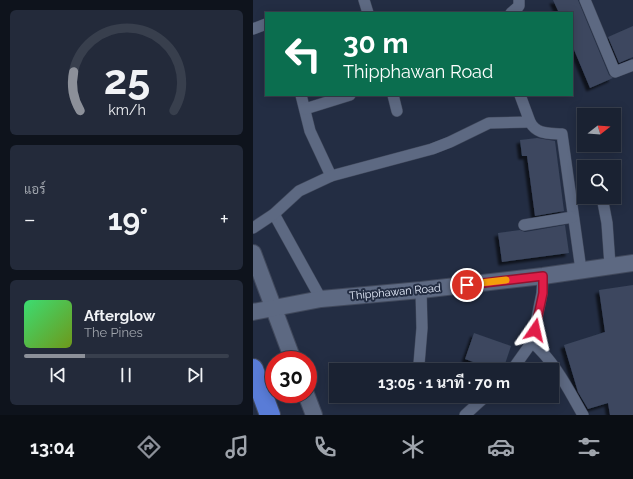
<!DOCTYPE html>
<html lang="th">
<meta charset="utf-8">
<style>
:root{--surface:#1a2232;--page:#232a3a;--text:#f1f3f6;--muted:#9fa4ac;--line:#383f4d;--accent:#8c9099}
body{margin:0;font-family:Raleway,Sarabun,sans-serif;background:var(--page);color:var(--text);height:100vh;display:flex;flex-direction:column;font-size:15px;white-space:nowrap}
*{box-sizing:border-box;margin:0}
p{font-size:13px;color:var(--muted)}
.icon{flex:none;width:22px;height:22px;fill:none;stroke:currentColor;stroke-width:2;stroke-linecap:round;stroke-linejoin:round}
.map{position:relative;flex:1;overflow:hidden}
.details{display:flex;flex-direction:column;gap:10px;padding:10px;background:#0e131c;width:253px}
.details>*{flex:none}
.top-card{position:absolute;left:12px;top:12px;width:308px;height:84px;border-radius:0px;box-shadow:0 2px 10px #0003,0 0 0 1px var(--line);background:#0b6e4f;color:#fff;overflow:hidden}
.needle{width:26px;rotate:73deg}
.fabs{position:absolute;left:324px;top:108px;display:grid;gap:8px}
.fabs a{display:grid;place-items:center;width:44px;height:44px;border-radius:0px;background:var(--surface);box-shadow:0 2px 10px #0003,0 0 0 1px var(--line);font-size:20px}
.speed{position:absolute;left:12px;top:351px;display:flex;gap:8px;font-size:20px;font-weight:700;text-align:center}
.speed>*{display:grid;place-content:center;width:52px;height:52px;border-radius:50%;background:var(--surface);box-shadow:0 2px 10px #0003,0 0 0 1px var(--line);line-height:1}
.speed .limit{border:6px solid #d22;background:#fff;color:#111}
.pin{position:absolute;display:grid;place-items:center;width:34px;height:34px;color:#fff;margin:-17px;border:2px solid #fff;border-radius:50%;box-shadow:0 1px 4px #0007}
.me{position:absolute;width:44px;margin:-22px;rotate:11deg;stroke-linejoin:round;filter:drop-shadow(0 0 3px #0008)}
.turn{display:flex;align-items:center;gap:14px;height:84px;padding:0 12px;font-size:18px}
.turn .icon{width:52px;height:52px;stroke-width:2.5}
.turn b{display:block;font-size:28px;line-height:34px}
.big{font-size:30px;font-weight:700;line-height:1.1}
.details .card{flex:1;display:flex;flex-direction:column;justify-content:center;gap:6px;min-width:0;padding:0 14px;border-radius:6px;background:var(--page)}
.details .dial{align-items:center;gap:0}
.dial svg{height:104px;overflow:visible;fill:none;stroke:var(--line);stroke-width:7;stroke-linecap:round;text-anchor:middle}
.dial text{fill:var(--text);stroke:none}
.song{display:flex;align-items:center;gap:12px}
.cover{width:48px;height:48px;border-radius:6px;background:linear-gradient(135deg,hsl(140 70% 55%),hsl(80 70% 35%))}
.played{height:4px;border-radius:2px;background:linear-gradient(90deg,var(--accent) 30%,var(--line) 30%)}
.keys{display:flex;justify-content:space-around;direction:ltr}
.heat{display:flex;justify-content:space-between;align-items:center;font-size:22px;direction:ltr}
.trip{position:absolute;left:76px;top:363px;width:230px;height:40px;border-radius:0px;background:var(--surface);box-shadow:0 2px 10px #0003,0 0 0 1px var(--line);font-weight:700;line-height:40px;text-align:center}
.tabs{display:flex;height:64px;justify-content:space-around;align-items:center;background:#0a0e14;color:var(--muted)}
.tabs .icon{width:28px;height:28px}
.tabs .on{color:var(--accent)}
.tabs b{font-size:18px;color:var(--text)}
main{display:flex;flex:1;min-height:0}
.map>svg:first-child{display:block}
.building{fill:#3c475e;filter:url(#shadow)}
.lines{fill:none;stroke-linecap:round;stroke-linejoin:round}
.street-casing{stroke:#41495c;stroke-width:12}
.secondary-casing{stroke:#41495c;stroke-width:18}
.highway-casing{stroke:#41495c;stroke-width:22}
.street{stroke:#5d6982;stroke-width:11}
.secondary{stroke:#5d6982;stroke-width:16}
.highway{stroke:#597cd7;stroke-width:20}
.route-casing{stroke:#92132f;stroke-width:10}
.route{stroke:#e11d48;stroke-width:7}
.slow{stroke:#f59e0b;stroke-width:7}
.labels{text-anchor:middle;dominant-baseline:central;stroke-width:4;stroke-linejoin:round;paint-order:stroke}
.street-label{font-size:11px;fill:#e7eefd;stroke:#232d43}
</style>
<main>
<section class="details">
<div class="card dial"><svg viewBox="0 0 100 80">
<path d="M14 69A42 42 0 1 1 86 69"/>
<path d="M14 69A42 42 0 0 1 9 39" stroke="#8c9099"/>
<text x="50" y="56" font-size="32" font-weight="700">25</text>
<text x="50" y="72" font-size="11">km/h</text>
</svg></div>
<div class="card"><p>แอร์</p>
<div class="heat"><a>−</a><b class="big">19°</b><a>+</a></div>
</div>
<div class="card">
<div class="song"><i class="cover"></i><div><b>Afterglow</b><p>The Pines</p></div></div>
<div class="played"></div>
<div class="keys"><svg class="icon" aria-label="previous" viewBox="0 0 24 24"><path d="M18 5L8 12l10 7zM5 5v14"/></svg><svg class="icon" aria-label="pause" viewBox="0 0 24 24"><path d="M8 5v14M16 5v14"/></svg><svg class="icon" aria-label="next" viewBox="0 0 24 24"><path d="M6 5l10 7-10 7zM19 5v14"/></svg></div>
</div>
</section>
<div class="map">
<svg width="380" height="415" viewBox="0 0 380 415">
<defs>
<filter id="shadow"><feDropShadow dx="-3.5" dy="3.5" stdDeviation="1" flood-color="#0009"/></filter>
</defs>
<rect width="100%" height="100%" fill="#232d43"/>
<g class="building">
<path d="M300,0H325L356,75L360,78L337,88L319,45V13H306Z"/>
<path d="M380,26V57L366,63L355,37Z"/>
<path d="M284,138L302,141L311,211L282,216L274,156H269L267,140Z"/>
<path d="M312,225L316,253L249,262L245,233L267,230L272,232Z"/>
<path d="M380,285V415H357L355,403L335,409L325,392L311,345L352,332L346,290Z"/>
<path d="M221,333L258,346L250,370H242L212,359Z"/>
</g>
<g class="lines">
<g class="street-casing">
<g id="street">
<path d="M111,0L115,13"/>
<path d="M332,0L362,72L380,65"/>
<path d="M258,13L266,6V0"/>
<path d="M0,29L13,24"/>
<path d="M48,95L57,131L78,176"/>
<path d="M140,95L144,111"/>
<path d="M52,109L97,95"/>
<path d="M277,122C284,135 296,133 309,134L328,270"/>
<path d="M349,197L354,223L357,265"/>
<path d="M21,214L68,299"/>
<path d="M271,225L320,217"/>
<path d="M0,228L21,214L46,191L78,176L179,149L197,142L236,123L277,122L267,95"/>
<path d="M279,342C302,362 315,389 330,415"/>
<path d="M166,364L169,328L168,290"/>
<path d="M259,370L279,342L289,293L290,276"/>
<path d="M212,415L233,396"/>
</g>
</g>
<g class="secondary-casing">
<g id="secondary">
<path d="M0,253L40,360"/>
<path d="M0,312L68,299L168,290L290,276L380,263"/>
<path d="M53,394L61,415"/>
</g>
</g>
<g class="highway-casing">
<path id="highway" d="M0,369L17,415"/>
</g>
<use href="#street" class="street"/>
<use href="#secondary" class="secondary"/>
<use href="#highway" class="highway"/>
</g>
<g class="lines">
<g class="route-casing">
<path id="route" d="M214,285L290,276V293L282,330"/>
</g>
<use href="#route" class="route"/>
<path class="slow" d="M227,283L253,280"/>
</g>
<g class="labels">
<g class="street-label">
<text transform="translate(142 292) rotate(-5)">Thipphawan Road</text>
</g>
</g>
</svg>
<div class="fabs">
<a><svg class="needle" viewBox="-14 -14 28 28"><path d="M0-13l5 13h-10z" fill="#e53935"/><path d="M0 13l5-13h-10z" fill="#9fa4ac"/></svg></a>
<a><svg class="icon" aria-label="search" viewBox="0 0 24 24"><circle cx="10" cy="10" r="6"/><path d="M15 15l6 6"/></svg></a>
</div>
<div class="speed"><div class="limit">30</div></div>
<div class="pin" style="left:214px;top:285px;background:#d93025"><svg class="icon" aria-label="arrive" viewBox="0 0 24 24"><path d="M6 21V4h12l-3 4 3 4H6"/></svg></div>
<svg class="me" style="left:282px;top:330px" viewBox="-20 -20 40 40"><path d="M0-17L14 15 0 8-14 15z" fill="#e11d48" stroke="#fff" stroke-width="4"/></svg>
<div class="trip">13:05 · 1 นาที · 70 m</div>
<div class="top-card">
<div class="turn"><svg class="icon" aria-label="left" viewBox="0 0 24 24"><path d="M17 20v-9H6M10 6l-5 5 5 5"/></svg><div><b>30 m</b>Thipphawan Road</div></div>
</div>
</div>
</main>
<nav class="tabs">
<b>13:04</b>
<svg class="icon on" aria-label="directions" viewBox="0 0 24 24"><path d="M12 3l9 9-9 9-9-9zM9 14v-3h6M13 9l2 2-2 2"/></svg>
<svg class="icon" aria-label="music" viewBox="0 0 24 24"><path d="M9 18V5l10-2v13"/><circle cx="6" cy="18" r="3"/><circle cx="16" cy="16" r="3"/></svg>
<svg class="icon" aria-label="phone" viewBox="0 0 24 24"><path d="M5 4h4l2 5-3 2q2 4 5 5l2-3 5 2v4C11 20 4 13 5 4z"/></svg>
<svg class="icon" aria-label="climate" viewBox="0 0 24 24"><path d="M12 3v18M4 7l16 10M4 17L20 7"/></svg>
<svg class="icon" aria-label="car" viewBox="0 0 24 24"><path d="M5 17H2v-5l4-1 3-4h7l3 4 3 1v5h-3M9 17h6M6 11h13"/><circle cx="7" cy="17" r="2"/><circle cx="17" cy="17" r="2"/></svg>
<svg class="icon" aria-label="filters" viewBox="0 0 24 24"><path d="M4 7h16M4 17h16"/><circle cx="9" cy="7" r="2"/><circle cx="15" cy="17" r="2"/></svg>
</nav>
